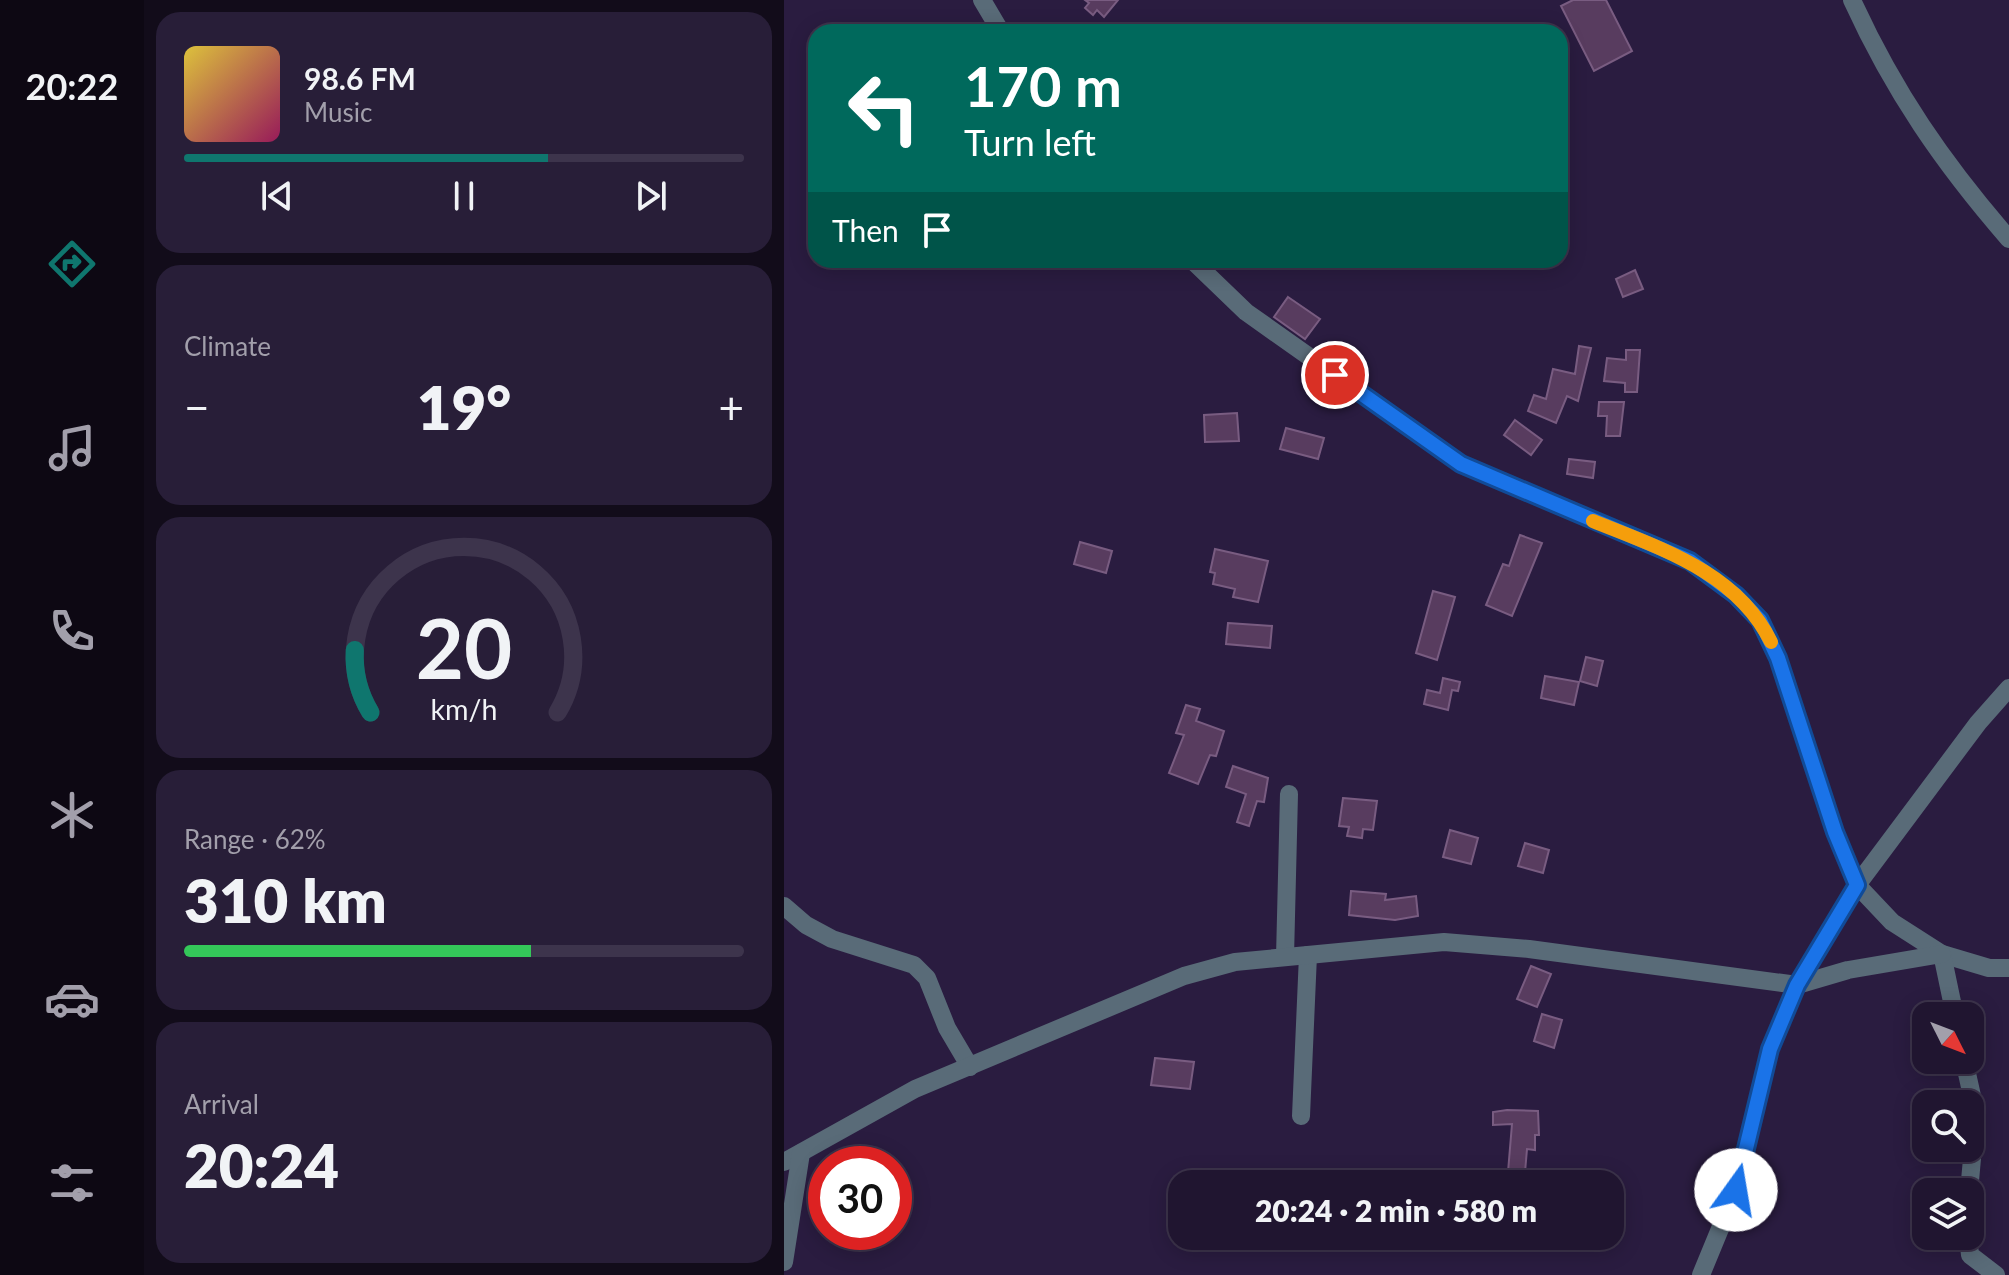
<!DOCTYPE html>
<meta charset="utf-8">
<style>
:root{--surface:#201530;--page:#281e38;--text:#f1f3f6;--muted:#a29fab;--line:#3d344c;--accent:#0f766e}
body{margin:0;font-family:Lato,sans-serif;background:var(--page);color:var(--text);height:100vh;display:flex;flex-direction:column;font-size:30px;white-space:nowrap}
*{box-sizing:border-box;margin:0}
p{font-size:26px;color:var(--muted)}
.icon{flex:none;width:44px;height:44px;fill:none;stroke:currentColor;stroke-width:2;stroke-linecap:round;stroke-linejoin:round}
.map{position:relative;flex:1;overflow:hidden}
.details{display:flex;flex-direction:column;gap:12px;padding:12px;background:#120c1a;width:640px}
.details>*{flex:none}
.top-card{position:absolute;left:24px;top:24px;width:760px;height:244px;border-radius:24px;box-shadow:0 4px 20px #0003,0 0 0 2px var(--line);background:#00695c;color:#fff;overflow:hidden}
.needle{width:52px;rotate:132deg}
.controls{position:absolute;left:1128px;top:1002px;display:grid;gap:16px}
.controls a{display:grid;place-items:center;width:72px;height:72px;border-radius:16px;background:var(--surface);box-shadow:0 4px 20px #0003,0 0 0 2px var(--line);font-size:40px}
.speed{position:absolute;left:24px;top:1146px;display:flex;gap:16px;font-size:40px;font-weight:700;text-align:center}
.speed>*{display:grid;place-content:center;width:104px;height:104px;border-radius:50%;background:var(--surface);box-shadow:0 4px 20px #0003,0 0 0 2px var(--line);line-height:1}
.speed .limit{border:12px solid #d22;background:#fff;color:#111}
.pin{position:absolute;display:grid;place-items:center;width:68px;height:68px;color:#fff;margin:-34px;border:4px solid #fff;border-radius:50%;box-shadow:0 2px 8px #0007}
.me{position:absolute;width:88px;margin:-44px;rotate:13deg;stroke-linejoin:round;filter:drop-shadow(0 0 6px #0008)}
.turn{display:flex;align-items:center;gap:28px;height:168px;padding:0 24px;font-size:36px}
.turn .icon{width:104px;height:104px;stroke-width:2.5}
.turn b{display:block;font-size:56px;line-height:68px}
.then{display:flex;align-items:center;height:76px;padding:0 24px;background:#0003;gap:16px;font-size:30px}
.big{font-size:60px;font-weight:800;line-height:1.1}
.details .widget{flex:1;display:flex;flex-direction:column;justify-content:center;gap:12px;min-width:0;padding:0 28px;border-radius:24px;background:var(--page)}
.details .dial{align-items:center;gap:0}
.dial svg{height:208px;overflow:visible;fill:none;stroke:var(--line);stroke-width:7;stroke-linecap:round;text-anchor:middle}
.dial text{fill:var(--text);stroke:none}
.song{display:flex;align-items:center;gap:24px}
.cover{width:96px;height:96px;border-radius:12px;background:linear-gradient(135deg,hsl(50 70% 55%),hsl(330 70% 35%))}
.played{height:8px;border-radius:4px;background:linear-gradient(90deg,var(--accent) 65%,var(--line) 65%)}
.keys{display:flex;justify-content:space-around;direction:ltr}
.heat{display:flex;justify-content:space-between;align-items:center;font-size:44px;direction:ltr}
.charge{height:12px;border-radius:6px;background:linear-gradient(90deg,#34c759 62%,var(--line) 0)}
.trip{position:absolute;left:384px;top:1170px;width:456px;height:80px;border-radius:24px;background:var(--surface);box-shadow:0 4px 20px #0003,0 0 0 2px var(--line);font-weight:800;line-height:80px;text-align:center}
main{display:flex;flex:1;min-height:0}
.tabs{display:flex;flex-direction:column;width:144px;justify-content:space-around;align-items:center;background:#0d0813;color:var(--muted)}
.tabs .icon{width:56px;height:56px}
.tabs .active{color:var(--accent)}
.tabs b{font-size:36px;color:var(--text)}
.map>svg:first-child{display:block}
.building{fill:#583c5f;stroke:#795c81;stroke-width:2}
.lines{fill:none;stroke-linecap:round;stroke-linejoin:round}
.minor{stroke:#596b78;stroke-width:18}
.route-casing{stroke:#114b97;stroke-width:20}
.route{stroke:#1a73e8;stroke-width:14}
.slow{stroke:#f59e0b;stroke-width:14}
</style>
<main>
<nav class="tabs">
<b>20:22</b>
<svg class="icon active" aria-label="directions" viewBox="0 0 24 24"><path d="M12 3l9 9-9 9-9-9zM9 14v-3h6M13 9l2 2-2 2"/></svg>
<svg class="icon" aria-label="music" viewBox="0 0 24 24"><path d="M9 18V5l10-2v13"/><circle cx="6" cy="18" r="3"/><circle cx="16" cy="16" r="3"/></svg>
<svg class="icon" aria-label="phone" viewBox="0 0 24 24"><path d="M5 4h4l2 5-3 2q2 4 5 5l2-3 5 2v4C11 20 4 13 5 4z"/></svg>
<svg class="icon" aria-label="climate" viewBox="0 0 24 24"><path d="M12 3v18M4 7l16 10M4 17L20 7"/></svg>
<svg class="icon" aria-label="car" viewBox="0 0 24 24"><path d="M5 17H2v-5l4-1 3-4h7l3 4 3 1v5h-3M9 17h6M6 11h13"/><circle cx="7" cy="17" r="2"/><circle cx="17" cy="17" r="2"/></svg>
<svg class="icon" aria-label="filters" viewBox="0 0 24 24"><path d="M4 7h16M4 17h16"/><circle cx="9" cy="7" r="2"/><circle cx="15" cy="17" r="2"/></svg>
</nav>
<section class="details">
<div class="widget">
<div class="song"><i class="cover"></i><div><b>98.6 FM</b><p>Music</p></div></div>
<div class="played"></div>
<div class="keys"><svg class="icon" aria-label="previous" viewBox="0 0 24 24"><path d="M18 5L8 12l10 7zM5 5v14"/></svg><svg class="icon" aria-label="pause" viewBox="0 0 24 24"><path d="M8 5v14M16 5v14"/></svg><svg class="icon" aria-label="next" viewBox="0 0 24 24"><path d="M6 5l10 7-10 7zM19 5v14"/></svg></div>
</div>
<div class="widget"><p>Climate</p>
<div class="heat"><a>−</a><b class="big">19°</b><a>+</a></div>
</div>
<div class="widget dial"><svg viewBox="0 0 100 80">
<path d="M14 69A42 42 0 1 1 86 69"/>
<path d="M14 69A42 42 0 0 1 8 45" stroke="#0f766e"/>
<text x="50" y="56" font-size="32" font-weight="700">20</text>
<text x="50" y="72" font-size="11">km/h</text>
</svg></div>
<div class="widget"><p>Range · 62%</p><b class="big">310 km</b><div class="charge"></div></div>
<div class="widget"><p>Arrival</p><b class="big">20:24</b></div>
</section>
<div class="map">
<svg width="1225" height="1275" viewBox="0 0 1225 1275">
<rect width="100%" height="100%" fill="#2a1c40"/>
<g class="building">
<path d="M301,0H334L320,17L313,10L309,15L301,8L305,3Z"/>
<path d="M789,0H822L848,51L810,71L777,6Z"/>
<path d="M851,270L859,289L839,297L832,279Z"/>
<path d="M504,297L536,319L521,339L490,317Z"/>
<path d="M795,346L807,348L794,401L783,396L772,423L744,411L750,395L762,399L769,369L791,374Z"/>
<path d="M842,350H856L853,392H841V383L820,381L823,358L842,360Z"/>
<path d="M815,402H840L836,436H822L823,416H814Z"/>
<path d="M453,413L455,441L421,442L420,415Z"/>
<path d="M731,420L758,440L747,455L720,435Z"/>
<path d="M502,428L540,438L534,459L496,449Z"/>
<path d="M785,459L811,462L809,478L783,474Z"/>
<path d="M736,535L758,543L728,616L702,605L719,564L725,566Z"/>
<path d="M296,542L328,551L322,573L290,564Z"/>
<path d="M431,549L484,561L474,602L449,597L451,589L429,584L431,573L426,572Z"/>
<path d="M649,591L671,597L653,660L632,653Z"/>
<path d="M444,623L488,626L486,648L442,644Z"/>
<path d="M802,657L819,661L813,686L796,681Z"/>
<path d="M761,676L795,682L790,705L757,698Z"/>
<path d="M659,678L676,682L674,691L668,690L664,710L640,704L643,690L656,693Z"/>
<path d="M402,705L416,709L412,721L440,731L432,756L426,755L414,784L385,773L400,735L392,733Z"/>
<path d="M449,766L484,778L480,802L473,801L465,826L453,822L462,794L442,787Z"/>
<path d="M559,798L593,801L589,830L579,829L578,838L563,836L565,827L555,826Z"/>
<path d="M666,830L694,838L687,864L659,857Z"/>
<path d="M741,843L765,850L759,873L734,866Z"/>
<path d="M567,891L602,894L601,900L632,896L634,916L611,920L565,915Z"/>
<path d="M747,966L767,974L753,1007L733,999Z"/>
<path d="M758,1014L778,1020L770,1048L750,1041Z"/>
<path d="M371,1058L410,1062L406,1089L367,1085Z"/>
<path d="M723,1110L754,1111L755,1135H751V1150L743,1149L740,1184H723L728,1124L709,1125V1112Z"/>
</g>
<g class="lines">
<g class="minor">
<path d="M198,0L217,32"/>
<path d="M1068,0C1110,92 1159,163 1225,239"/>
<path d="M408,260L462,312L677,464L906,561L952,595L976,620L994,658L1051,832L1073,885L1108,922L1158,954L1205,968H1225"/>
<path d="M0,906L22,925L48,939L130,965L143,978L163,1028L186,1067"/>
<path d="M1158,954L1171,1016"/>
<path d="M501,957L505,794"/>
<path d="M1180,1060L1192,1114L1185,1192"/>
<path d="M517,1116L524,955"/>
<path d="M0,1162L131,1089L400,976L451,962L660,942L745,949L1013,985L1064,970L1158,954"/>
<path d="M1184,1236L1186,1255L1212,1275"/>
<path d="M0,1262L17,1153"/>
<path d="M917,1275L952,1190L986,1049L1013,985L1073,885L1194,723L1225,688"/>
</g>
</g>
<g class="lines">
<g class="route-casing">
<path id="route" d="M551,375L677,464L906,561L952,595L976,620L994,658L1051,832L1073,885L1013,985L986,1049L952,1190"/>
</g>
<use href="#route" class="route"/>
<path class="slow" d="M809,521C875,548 953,572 987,642"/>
</g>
</svg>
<div class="controls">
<a><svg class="needle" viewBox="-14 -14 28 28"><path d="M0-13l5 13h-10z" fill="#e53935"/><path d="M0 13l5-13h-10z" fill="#a29fab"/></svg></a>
<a><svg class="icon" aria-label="search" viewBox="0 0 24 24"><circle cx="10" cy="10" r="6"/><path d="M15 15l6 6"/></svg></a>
<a><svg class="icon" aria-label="layers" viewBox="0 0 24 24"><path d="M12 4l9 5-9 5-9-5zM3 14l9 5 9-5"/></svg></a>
</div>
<div class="speed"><div class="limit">30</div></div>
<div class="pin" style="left:551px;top:375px;background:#d93025"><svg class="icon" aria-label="arrive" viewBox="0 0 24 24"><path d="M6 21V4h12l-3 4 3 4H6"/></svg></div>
<svg class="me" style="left:952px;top:1190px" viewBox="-20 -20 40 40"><circle r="19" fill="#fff"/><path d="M0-13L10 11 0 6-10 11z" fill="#1a73e8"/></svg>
<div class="trip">20:24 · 2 min · 580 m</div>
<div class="top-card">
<div class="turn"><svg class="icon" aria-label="left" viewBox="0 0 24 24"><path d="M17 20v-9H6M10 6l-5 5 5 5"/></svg><div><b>170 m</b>Turn left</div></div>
<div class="then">Then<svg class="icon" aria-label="arrive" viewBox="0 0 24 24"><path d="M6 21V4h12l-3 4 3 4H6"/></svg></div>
</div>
</div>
</main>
